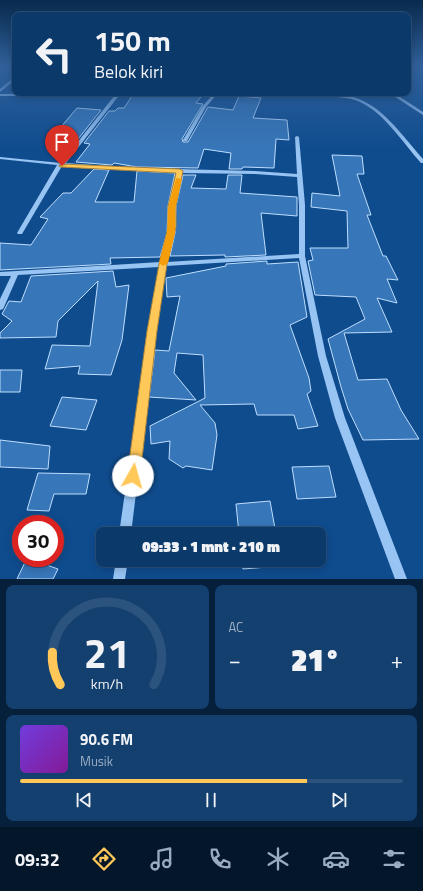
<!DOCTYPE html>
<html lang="id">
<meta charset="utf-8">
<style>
:root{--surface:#0b396a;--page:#144070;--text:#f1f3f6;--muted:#9aacc1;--line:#2b537e;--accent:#ffc859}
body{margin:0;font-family:"Titillium Web",sans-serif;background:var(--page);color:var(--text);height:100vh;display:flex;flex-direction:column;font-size:15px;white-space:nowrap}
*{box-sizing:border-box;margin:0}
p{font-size:13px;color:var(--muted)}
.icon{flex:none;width:22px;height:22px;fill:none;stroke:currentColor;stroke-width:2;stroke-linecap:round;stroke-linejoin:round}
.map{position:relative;height:579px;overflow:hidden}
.side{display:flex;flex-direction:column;gap:6px;padding:6px;background:#061f3a;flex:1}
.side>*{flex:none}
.top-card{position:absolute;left:12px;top:12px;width:399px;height:84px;border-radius:8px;box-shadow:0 2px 10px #0003,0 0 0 1px var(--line);background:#0b396a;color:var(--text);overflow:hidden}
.speed{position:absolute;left:12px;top:515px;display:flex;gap:8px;font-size:20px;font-weight:700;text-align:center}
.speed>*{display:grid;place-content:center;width:52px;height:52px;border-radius:50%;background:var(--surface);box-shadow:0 2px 10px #0003,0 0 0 1px var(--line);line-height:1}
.speed .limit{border:6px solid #d22;background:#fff;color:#111}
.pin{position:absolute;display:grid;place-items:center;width:34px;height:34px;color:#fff;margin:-41px -17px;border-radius:50% 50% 50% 0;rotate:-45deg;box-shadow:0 0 4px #0007}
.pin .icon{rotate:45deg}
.me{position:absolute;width:44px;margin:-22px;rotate:7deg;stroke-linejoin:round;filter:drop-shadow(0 0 3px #0008)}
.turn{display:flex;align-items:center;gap:14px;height:84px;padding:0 16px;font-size:18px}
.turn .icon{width:52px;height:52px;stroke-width:2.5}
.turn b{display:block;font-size:28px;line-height:34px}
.big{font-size:30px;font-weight:800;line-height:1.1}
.side .widget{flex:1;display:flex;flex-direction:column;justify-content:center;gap:6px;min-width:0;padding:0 14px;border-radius:8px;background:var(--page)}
.side .dial{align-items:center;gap:0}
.dial svg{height:104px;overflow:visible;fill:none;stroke:var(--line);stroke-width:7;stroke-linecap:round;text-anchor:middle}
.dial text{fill:var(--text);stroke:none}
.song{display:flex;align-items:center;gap:12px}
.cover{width:48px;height:48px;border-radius:6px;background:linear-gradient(135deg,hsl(260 70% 55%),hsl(290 70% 35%))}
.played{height:4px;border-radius:2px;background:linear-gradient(90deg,var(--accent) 75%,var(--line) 75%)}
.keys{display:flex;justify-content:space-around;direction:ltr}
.heat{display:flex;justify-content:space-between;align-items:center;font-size:22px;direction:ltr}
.side .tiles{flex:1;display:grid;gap:6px;grid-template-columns:1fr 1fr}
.widget:last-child{grid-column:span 2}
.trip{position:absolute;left:96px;top:527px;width:230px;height:40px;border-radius:8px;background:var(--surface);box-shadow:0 2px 10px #0003,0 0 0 1px var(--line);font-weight:800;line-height:40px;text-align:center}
.menu{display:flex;height:64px;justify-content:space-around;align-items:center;background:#04172a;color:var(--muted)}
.menu .icon{width:28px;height:28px}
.menu .selected{color:var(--accent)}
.menu b{font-size:18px;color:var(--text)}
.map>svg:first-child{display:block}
.building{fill:#3776b8;stroke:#bedefe}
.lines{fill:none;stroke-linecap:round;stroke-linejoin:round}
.minor{fill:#97c4f3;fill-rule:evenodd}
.route{fill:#ffc859;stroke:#a6823a}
.slow{fill:#f59e0b}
</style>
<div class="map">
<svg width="423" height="579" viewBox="0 0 423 579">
<rect width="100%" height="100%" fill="#0f4c8e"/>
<g class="building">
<path d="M134,93H204L196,103L203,104L182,139L183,142H188L208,107L233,110L239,96L261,98L253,118L287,120L289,140L276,139L274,168L243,167L242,169H229L231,153L204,149L198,168L137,167L114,163L112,165L76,162L90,144L84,143L109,111H115L118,108H124Z"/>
<path d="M77,108L101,110L75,143L49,141Z"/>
<path d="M332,155L362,156L364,174H357L371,215H367L383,256H386L398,280L387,279L397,303L377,298L392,332L344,333L358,380L387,379L401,410L419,439L363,440L348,409L341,387L328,339L365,319L356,297L315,295L308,261L313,260L310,248H348L347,211L311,207L312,193L340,196Z"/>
<path d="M94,169L109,170L95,202H134L137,171L175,173L168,206L167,233L160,257L110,258L111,264L0,270V243L31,245L48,219L40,217L63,193H71Z"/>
<path d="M183,175H196L191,188L226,189L228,175H242L240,193L297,197V216L261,213L266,255L225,257V255L170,256L175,233L176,206Z"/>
<path d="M267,261V264L298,262L307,317L290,325L309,378L311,391L307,394L318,426L298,429L294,415H257L254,404L200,405L215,423L217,435L212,470L186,466L183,468L169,459L170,441L151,444L150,426L205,398L203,355L177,353L174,373L196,400L149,397L155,350L169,351L180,296L167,297L166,278L226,266V264Z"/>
<path d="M113,271L116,287L129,285L122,340L111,375L78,374L80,366L45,369L52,345L90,346L98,281L58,321L56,337L0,338V333L12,321L2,314L9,301L21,302L31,276Z"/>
<path d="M0,370H22L20,392H0Z"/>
<path d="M62,397L97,400L86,430L50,426Z"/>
<path d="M0,440L50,446L48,469L0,467Z"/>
<path d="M329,466L336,497L297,499L292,467Z"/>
<path d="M38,473L90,474L86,494H54L49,511L27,510Z"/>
<path d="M270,501L276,534H239L236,504Z"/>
<path d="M27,558L58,569L53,579H17Z"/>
<path d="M242,560H280L281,566L243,569Z"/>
</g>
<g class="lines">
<g class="minor">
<path d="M14,77H15V80L0,92V89Z"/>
<path d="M63,93H71L58,96H0V94Z"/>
<path d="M106,93H121L66,163L134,168L255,171L297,174L295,137L297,136L299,137L305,205V256L326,356L345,418L407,579H395L335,418L318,356L299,258L166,266L156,331L131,534H119L148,331L159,267L18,275L4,307L3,309L0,310V299L11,276H0V272L160,262L168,233L169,206L177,172L62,166L22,234H18L17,233L57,165L0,159V157L61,163L115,95ZM182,173L255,174L297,177L299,205V254L167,262L174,233L175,206Z"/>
<path d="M214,93H218L206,107L187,141H183V140L202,107Z"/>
<path d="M316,93C330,93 346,94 359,99C386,110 404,138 423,159V163H421C403,143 382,109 355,100C343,96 327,98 316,93Z"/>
<path d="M389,93H394L423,112V115Z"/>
<path d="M116,560H128L125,579H113Z"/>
</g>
</g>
<linearGradient id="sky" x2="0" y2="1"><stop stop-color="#082a4e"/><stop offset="0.45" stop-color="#31619b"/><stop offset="1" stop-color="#31619b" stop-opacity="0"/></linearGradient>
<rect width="423" height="148" fill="url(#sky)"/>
<path class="route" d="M62,164L180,169L183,171L176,206V227L167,264L157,331L140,476L138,481L133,483L129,481L127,476L147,331L159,264L168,227V206L176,173L60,167L59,166Z"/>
<path class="slow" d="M176,178L182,179L175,209V233L168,263L163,266L159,263L167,233L168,209Z"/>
</svg>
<div class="speed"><div class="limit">30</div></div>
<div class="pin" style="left:62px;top:166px;background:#d93025"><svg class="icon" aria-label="arrive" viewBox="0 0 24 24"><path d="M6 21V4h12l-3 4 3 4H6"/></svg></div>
<svg class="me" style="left:133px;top:476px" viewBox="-20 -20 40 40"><circle r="19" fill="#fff"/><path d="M0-13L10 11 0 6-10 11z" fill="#ffc859"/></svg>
<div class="trip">09:33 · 1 mnt · 210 m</div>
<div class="top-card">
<div class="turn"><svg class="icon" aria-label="left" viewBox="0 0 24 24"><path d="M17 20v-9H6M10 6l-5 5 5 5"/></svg><div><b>150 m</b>Belok kiri</div></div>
</div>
</div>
<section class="side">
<div class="tiles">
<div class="widget dial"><svg viewBox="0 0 100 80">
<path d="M14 69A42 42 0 1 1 86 69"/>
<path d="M14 69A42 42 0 0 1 8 44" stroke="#ffc859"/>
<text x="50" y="56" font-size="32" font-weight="700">21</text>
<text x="50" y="72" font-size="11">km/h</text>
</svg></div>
<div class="widget"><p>AC</p>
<div class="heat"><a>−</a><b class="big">21°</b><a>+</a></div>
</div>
<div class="widget">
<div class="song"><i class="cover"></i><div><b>90.6 FM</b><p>Musik</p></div></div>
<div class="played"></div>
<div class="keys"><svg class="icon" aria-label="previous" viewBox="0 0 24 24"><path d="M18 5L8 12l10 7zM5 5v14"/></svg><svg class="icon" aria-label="pause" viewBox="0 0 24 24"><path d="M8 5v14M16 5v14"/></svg><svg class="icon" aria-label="next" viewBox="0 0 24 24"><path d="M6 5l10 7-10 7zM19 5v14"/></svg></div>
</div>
</div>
</section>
<nav class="menu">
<b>09:32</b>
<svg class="icon selected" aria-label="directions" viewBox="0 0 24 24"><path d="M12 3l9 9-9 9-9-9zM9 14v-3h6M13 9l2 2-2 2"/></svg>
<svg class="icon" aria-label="music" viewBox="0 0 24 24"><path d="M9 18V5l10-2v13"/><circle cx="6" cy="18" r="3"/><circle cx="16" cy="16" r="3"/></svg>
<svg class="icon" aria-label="phone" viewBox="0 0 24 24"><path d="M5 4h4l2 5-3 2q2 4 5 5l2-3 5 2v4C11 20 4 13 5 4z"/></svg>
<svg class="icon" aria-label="climate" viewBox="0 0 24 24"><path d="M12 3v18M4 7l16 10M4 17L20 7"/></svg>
<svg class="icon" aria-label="car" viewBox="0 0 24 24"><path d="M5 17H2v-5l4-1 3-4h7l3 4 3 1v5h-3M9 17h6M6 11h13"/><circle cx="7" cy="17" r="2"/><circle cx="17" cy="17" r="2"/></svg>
<svg class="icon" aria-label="filters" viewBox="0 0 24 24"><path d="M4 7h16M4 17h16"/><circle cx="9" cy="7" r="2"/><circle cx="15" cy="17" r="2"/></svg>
</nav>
